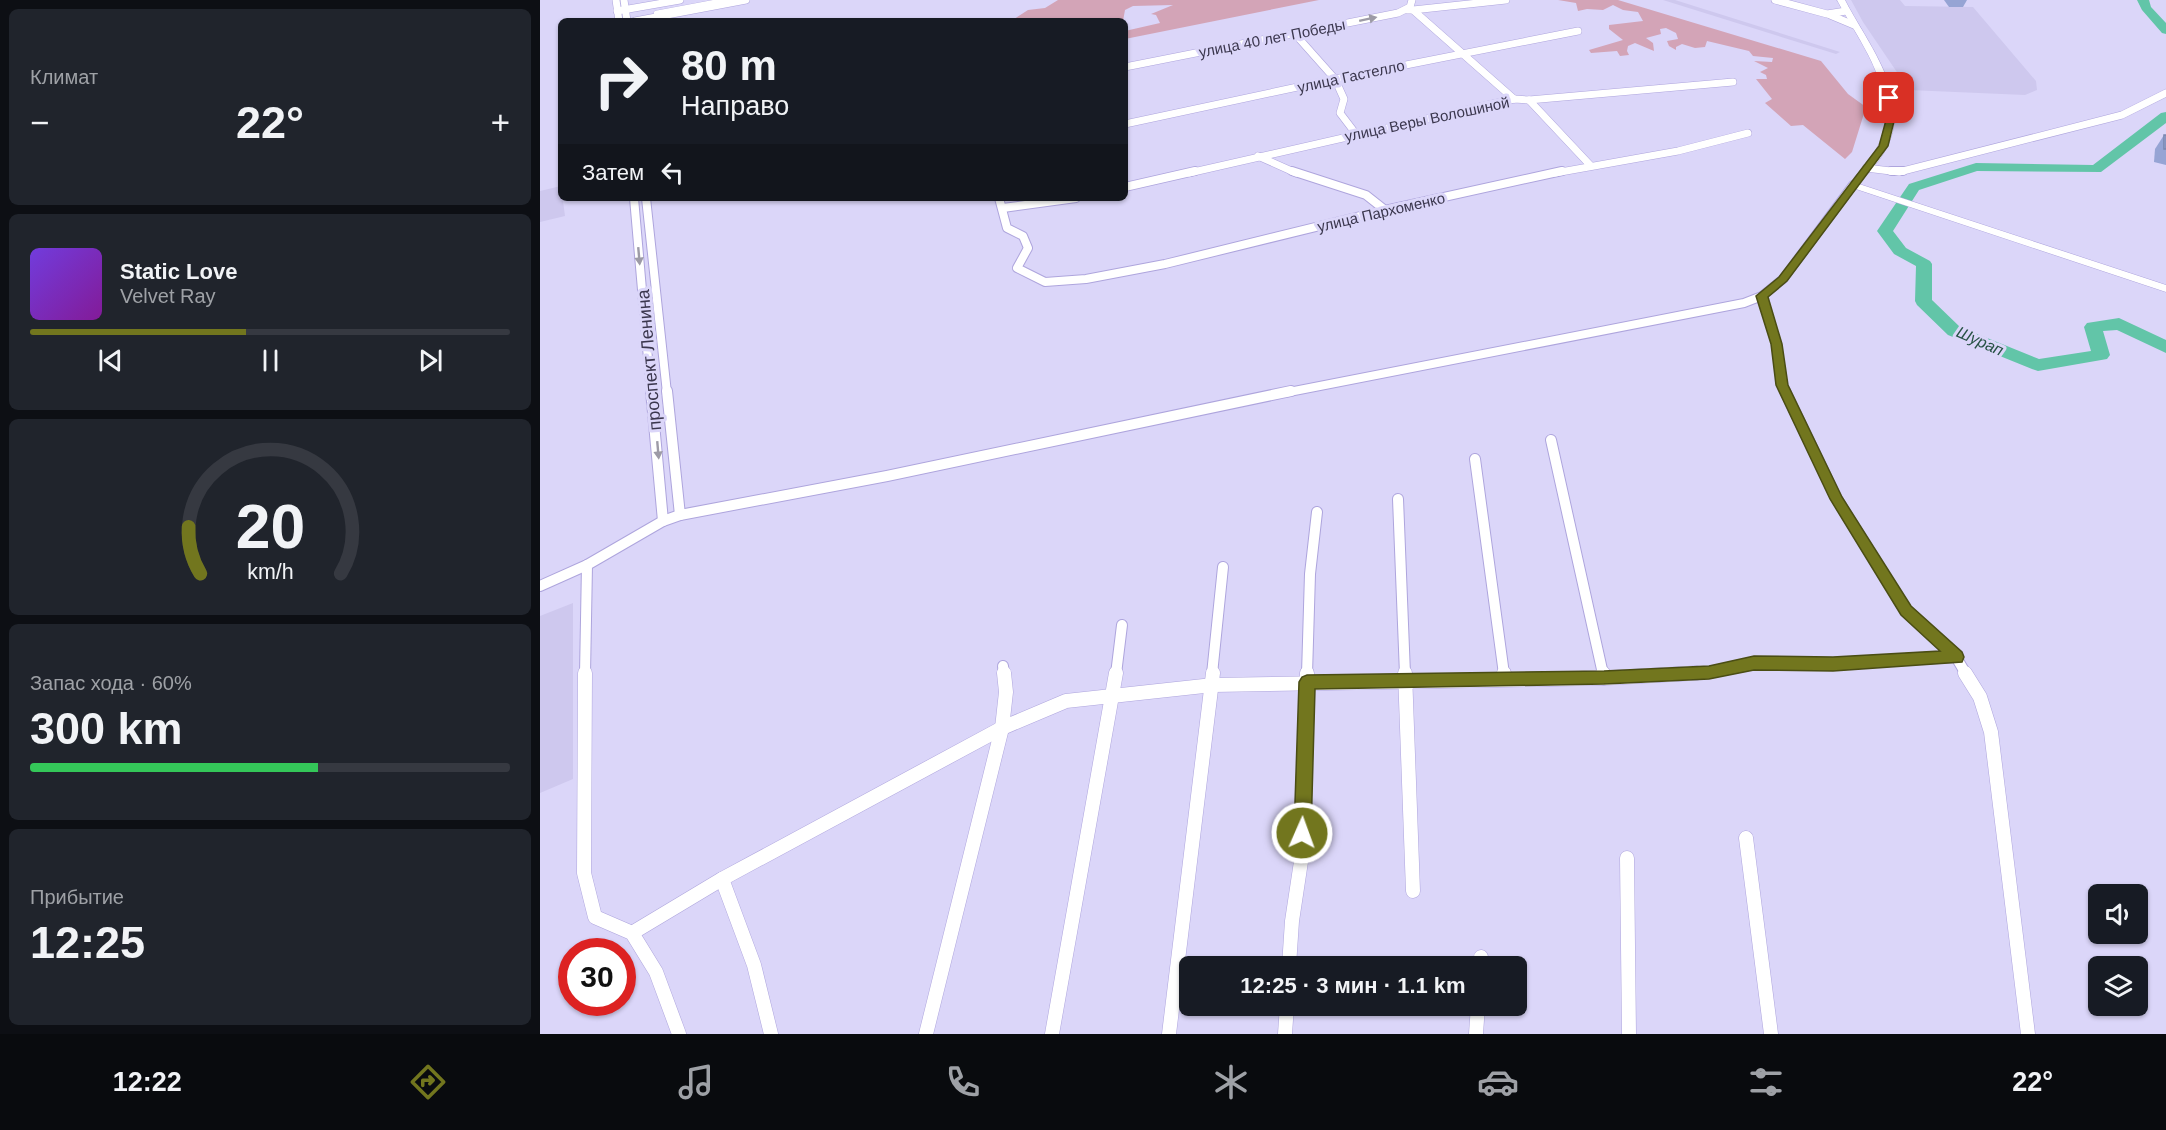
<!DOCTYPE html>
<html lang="ru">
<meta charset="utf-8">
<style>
:root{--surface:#171b24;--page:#20242c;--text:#f1f3f6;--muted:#9ea1a6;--line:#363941;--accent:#72761e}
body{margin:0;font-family:Arial,sans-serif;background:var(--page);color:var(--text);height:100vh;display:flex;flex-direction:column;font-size:22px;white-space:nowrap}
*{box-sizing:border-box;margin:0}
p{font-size:20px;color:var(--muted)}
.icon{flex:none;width:33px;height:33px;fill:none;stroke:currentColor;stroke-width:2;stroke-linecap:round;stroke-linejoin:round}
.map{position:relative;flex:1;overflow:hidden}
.panel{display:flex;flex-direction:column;gap:9px;padding:9px;background:#0d0f14;width:540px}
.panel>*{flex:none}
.banner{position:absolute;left:18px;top:18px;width:570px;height:183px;border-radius:9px;box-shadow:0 2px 4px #0004;background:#171b24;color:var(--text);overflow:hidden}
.controls{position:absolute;left:1548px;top:884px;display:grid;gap:12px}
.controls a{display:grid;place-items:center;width:60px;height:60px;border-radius:9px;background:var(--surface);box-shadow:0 2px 4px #0004;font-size:30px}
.speed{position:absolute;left:18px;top:938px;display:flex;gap:12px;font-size:30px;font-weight:700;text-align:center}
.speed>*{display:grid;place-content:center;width:78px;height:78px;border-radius:50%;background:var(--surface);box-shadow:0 2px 4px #0004;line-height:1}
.speed .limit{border:9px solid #d22;background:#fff;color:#111}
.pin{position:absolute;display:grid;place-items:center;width:51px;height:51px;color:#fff;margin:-26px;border-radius:12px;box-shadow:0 3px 9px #0006}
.me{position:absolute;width:66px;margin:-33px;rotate:2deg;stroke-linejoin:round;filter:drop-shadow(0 0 4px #0008)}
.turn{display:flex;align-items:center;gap:21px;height:126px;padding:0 24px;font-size:27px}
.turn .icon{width:78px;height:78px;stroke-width:2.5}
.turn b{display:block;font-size:42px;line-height:51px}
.then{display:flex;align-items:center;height:57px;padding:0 24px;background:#0003;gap:12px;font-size:22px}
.big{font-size:45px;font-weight:800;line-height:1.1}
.panel .tile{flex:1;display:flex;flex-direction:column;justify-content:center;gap:9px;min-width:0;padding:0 21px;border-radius:9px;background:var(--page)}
.panel .dial{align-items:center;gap:0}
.dial svg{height:156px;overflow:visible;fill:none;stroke:var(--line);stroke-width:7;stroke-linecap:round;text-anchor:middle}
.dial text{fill:var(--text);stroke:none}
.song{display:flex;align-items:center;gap:18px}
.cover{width:72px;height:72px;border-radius:9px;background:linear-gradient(135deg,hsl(260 70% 55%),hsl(290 70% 35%))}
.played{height:6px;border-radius:3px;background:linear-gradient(90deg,var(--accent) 45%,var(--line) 45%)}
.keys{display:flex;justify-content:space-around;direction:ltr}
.heat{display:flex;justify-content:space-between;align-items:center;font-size:33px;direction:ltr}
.charge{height:9px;border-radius:4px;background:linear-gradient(90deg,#34c759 60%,var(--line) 0)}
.trip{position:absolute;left:639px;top:956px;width:348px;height:60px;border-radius:9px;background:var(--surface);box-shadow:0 2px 4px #0004;font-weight:800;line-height:60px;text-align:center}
.tabs{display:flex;height:96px;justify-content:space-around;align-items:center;background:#090b0e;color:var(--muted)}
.tabs .icon{width:42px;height:42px}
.tabs .current{color:var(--accent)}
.tabs b{font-size:27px;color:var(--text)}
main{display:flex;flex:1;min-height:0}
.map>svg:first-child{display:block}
.built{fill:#cec8ee}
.green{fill:#d3a4b7}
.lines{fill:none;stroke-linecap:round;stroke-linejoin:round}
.river{fill:#62c5a8;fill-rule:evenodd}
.pedestrian-casing{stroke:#aea5dd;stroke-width:5}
.minor-far3-casing{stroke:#aea5dd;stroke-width:8}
.minor-far2-casing{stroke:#aea5dd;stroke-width:10}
.minor-far1-casing{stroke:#aea5dd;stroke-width:12}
.minor-casing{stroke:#aea5dd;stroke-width:15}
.secondary-casing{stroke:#aea5dd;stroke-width:1}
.pedestrian{stroke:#fff;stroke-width:4.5}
.minor-far3{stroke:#fff;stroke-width:7}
.minor-far2{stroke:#fff;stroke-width:8}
.minor-far1{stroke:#fff;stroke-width:10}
.minor{stroke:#fff;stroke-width:14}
.secondary{fill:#fff;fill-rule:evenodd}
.wall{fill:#96a4d4}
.building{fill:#afbff7;stroke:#7a86ad;stroke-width:1.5}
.oneway{fill:#9d9ba6}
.route{fill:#72761e;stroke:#4a4d14;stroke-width:1.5}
.labels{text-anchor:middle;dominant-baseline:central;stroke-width:6;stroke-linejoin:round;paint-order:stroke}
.far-street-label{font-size:15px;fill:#3b374e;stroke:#dbd6f9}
.far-water-label{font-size:16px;font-style:italic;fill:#275245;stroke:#dbd6f9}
.street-label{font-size:18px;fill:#3b374e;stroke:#dbd6f9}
</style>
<main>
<section class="panel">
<div class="tile"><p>Климат</p>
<div class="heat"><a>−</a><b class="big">22°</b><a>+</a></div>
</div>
<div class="tile">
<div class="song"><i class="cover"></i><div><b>Static Love</b><p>Velvet Ray</p></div></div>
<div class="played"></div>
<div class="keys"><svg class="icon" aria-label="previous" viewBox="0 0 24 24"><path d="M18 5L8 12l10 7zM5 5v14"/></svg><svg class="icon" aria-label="pause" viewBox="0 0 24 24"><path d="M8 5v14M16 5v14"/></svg><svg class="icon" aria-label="next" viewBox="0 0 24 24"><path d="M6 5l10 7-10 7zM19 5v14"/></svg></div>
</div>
<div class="tile dial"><svg viewBox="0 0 100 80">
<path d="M14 69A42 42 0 1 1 86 69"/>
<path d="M14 69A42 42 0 0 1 8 45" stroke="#72761e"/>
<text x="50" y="56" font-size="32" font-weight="700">20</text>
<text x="50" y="72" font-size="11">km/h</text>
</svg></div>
<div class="tile"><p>Запас хода · 60%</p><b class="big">300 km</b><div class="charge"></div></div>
<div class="tile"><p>Прибытие</p><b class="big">12:25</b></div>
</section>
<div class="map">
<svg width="1626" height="1034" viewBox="0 0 1626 1034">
<rect width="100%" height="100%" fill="#dbd6f9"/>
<g class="built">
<path d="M1123,0H1135L1300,52L1296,54Z"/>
<path d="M1311,0H1360L1365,6L1433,7L1496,81L1497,90L1485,95L1369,90L1323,22Z"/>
<path d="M21,186L25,216L0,222V191Z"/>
<path d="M33,603V779L0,793V616Z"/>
</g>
<g class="green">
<path d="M518,0H779L585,39V31L620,23L616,15L611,14L633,5L593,6L585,10L583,21H471L488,10L505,8Z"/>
<path d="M1018,0H1078L1281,61L1308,94L1326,107L1312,152L1305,159L1263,125L1251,126L1225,103L1232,99L1216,79H1227L1226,75L1220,72L1228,68L1214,61L1232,62L1233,58L1213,56L1209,51L1167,41L1165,47L1155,48L1142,44L1136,47V50L1129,46L1127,41L1138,39L1136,33L1126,28L1120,29L1121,34L1106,38L1113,43L1114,51L1095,43L1088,46L1087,51L1089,55L1080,56L1077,51L1051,53L1049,50L1083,40L1069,29V25L1103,21L1098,12L1083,10L1073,5L1063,10L1047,9L1038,11L1036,3Z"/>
</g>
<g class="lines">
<g class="river">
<path d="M1597,0H1609L1611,7L1626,23V34L1622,33L1602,10Z"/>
<path d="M1626,112V123L1561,172L1437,171L1379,190L1353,231L1366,248L1390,261L1392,264V300L1420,327L1499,359L1551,351L1544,327L1547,323L1579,318L1626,340V353L1577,330L1563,331L1570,355L1567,359L1498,371L1492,369L1408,335L1377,305L1375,301L1376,266L1354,254L1337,231L1369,184L1436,163L1553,165L1621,113Z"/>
</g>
<g class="pedestrian-casing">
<path id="pedestrian" d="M116,13L185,0"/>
</g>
<g class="minor-far3-casing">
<g id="minor-far3">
<path d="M76,0L79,21"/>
<path d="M84,0L87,21"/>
<path d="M1235,0L1287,14L1306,11"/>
<path d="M867,10H873L974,99"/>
<path d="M873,10L966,0"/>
<path d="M77,11L140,0"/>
<path d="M1290,15L1314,25"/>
<path d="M95,21L206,0"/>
<path d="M755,34L795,79L804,99L800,113L816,134"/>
<path d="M585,67L858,13L870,7L872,0"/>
<path d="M989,100L1050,165"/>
<path d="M585,124L795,79L1038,31"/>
<path d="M718,156L756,173"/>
<path d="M1326,168L1359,172L1582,115L1626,93"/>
<path d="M649,173L974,99L989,100L1193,82"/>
<path d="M1015,173L1138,151L1208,133"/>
</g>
</g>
<g class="minor-far2-casing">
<g id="minor-far2">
<path d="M752,171L826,195L845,210"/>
<path d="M1351,171H1363"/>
<path d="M585,187L655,171"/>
<path d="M94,198L111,393"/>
<path d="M106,198L127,393"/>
<path d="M459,198L467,228L483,236L488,248L477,268L505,282L546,279L625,264L845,210L1022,171"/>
<path d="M463,208L536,198"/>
<path d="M1222,296L1236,344L1242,385L1246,393"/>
<path d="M744,393L1204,303L1222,296L1243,279L1313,185"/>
</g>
</g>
<g class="minor-far1-casing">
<g id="minor-far1">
<path d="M111,391L123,521"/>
<path d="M127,391L140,515"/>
<path d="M1245,391L1297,499L1366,610L1416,657L1426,674"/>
<path d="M1011,440L1063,674"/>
<path d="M935,459L964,674"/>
<path d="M858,499L865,674"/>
<path d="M0,586L47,565L123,521L140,515L347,476L751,391"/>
<path d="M463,666L464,674"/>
<path d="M45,674L47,565"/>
<path d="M576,674L582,625"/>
<path d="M672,674L683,567"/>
<path d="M767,674L770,574L777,512"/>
<path d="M1131,674L1169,672L1214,663L1293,664L1416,657"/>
</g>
</g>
<g class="minor-casing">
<g id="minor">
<path d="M45,673L44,873L55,917L92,933L116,972L139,1034"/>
<path d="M865,673L873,891"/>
<path d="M964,673L965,678"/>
<path d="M1063,673L1064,678"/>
<path d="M1425,673L1440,697L1451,732L1488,1034"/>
<path d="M1206,838L1231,1034"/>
<path d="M1087,858L1089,1034"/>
<path d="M182,879L214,965L231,1034"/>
<path d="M92,933L182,879L462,728L526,701L673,685L1064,678L1157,673"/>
<path d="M749,966L752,921L762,855L767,673"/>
<path d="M940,966L941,957"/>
<path d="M386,1034L462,728L466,692L464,673"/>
<path d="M512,1034L576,673"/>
<path d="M629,1034L673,673"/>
<path d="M745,1034L747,1005"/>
<path d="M936,1034L938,1005"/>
</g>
</g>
<g class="secondary-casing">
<path id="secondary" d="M1297,0H1305C1327,43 1372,96 1347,147C1340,161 1329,172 1319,184L1626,285V292L1310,187V183C1319,171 1331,160 1338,146C1363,96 1320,43 1297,0Z"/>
</g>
<use href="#pedestrian" class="pedestrian"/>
<use href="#minor-far3" class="minor-far3"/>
<use href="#minor-far2" class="minor-far2"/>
<use href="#minor-far1" class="minor-far1"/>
<use href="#minor" class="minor"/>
<use href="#secondary" class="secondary"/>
</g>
<g class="wall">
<path d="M1404,0H1427L1423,7H1409Z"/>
<path d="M1624,135H1626V165L1614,162L1615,149Z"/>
</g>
<rect class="building" x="1624" y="135" width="2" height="14"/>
<defs><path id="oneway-solid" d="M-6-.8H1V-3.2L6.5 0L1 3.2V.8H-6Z" transform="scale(1.5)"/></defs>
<g class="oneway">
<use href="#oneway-solid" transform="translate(828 19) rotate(-12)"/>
<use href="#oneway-solid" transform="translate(99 256) rotate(85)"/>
<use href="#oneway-solid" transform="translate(118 450) rotate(85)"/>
</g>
<path class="route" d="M1346,96L1354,98L1356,113L1348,146L1247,281L1228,297L1242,344L1248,385L1302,497L1371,606L1422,652L1424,657L1422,662L1293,671L1214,670L1169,679L1064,684L775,689L771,833L768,839L762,842L756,839L754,833L759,682L762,677L767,675L1064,671L1169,666L1214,656L1293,657L1400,651L1361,615L1290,499L1236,385L1231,344L1216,296L1239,277L1339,146L1348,113Z"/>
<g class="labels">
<g class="far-street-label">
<text transform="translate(732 38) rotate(-11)">улица 40 лет Победы</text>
<text transform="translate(811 76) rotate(-12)">улица Гастелло</text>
<text transform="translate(887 119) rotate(-12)">улица Веры Волошиной</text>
<text transform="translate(841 212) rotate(-13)">улица Пархоменко</text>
</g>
<g class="far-water-label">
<text transform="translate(1440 341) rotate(24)">Шурап</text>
</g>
<g class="street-label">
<text transform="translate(109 360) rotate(-95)">проспект Ленина</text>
</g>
</g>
</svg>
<div class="controls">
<a><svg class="icon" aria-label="sound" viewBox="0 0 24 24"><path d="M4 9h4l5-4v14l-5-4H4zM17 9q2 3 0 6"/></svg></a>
<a><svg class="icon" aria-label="layers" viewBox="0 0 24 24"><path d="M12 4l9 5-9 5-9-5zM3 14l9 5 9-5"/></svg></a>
</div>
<div class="speed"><div class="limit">30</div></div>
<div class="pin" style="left:1349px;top:98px;background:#d93025"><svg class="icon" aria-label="arrive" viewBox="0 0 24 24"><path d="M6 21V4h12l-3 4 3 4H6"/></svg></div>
<svg class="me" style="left:762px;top:833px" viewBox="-20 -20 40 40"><circle r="17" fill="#72761e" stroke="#fff" stroke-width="3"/><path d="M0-11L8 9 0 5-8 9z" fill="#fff"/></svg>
<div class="trip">12:25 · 3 мин · 1.1 km</div>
<div class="banner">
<div class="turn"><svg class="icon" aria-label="right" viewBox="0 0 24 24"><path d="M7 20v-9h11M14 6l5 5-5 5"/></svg><div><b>80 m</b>Направо</div></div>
<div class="then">Затем<svg class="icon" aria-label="left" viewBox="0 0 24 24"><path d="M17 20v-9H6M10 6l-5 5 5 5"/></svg></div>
</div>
</div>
</main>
<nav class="tabs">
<b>12:22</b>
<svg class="icon current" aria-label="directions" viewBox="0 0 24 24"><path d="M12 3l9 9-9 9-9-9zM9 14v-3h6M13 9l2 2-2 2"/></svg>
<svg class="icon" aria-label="music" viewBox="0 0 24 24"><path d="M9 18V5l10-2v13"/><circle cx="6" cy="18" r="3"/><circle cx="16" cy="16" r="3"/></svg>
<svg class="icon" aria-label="phone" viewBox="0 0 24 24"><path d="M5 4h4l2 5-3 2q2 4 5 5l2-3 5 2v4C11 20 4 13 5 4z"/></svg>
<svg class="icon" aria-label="climate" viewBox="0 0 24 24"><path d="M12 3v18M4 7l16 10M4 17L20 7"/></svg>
<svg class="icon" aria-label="car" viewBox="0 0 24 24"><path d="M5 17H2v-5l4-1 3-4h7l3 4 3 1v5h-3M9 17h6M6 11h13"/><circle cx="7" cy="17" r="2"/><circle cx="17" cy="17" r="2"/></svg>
<svg class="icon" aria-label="filters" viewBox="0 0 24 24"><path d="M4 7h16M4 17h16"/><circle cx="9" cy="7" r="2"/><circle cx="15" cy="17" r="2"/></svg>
<b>22°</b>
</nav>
